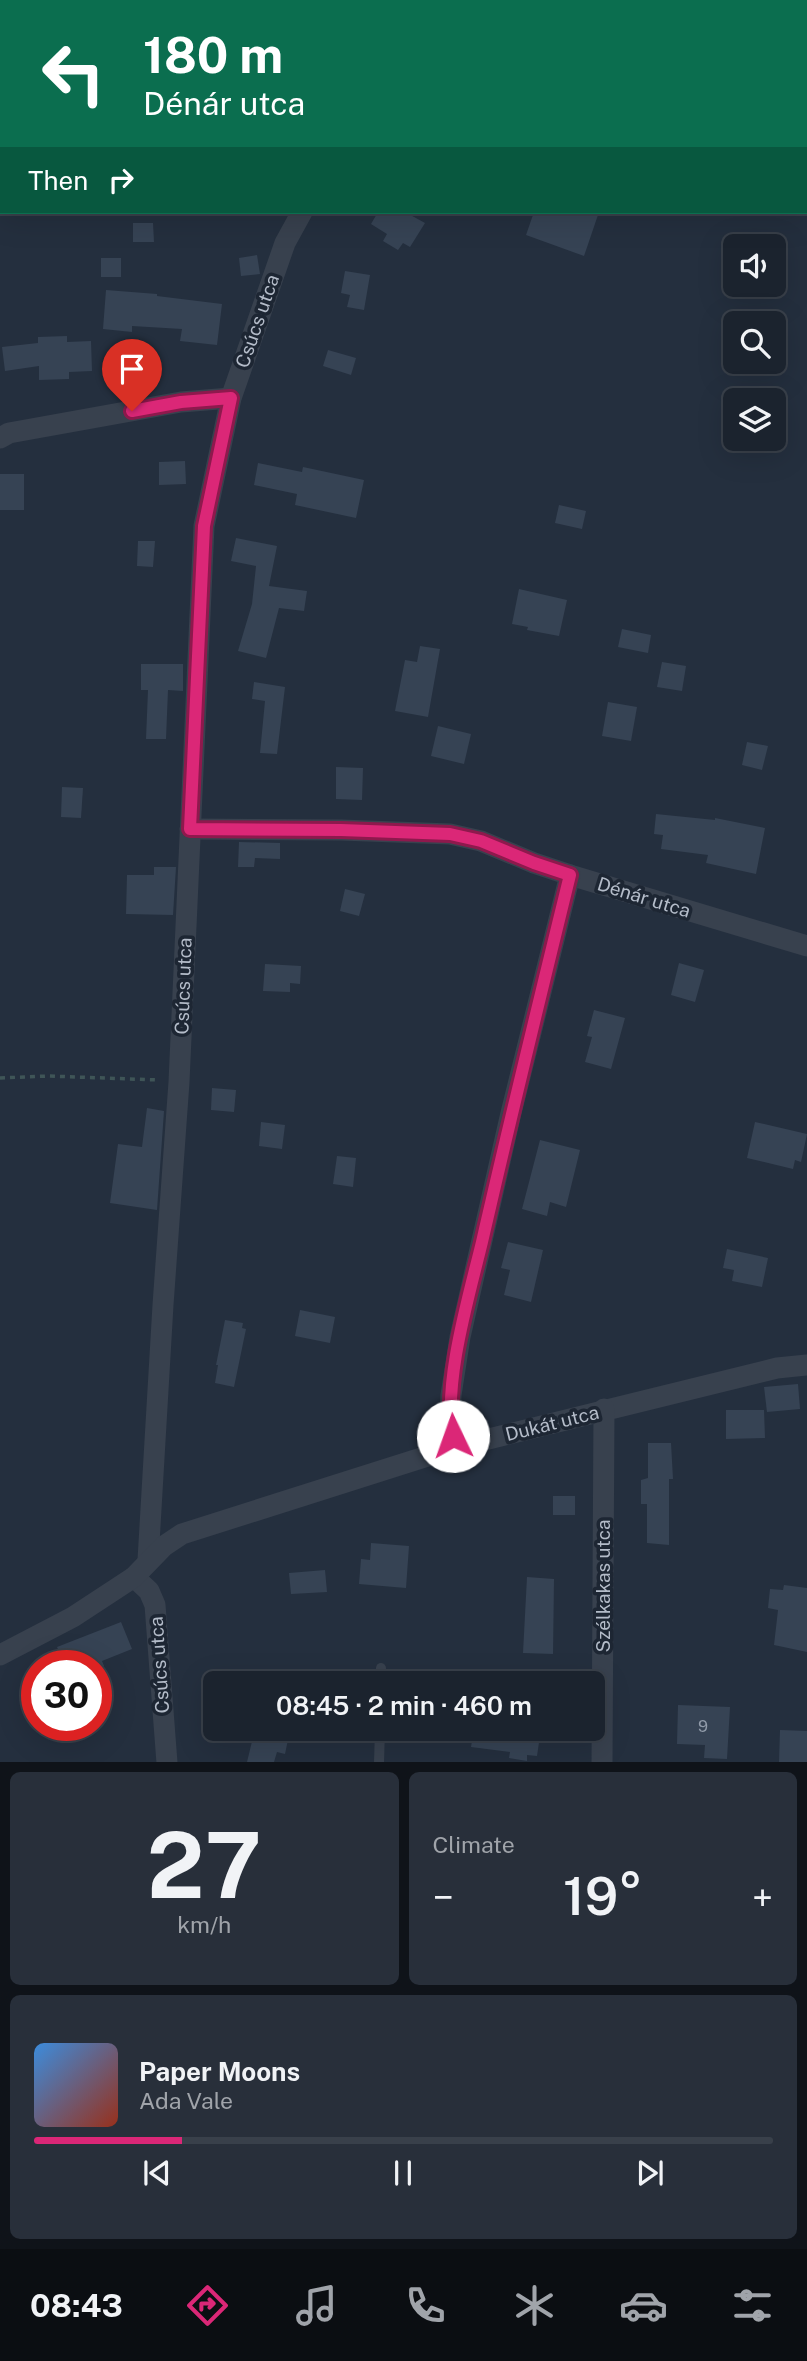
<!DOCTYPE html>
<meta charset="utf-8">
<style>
:root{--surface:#1b232e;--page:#282f3a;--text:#f1f3f6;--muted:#a0a4aa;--line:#39404a;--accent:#db2777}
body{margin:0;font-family:"Public Sans",sans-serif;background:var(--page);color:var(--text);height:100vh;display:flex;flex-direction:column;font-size:26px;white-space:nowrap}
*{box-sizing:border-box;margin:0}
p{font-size:23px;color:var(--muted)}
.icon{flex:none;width:38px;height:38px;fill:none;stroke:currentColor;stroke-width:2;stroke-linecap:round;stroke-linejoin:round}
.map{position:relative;height:1762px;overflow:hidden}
.sheet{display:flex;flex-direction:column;gap:10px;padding:10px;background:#0f1319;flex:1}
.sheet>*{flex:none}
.hud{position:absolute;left:0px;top:0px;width:808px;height:214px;box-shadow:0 7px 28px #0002,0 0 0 2px var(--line);background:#0b6e4f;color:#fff;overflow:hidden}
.buttons{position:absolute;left:723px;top:234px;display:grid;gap:14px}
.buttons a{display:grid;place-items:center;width:63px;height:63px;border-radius:10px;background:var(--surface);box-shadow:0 7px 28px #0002,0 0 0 2px var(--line);font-size:35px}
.speed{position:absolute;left:21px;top:1650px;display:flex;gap:14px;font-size:35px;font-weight:700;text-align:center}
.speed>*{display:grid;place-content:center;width:91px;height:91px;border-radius:50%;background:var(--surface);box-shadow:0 7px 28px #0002,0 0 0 2px var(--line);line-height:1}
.speed .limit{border:10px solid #d22;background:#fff;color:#111}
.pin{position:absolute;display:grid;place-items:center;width:60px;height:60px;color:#fff;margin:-72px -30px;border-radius:50% 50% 50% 0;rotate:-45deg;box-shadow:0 0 7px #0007}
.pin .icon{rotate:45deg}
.me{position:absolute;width:77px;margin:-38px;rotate:357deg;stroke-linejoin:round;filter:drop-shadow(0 0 5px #0008)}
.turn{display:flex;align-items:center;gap:24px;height:147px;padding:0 28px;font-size:32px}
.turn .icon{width:91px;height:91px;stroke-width:2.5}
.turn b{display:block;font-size:49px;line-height:60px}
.then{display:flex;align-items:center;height:66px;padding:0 28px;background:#0003;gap:14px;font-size:26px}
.big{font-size:52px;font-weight:600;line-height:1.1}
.sheet .tile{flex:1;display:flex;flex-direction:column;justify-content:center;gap:10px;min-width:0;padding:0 24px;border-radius:10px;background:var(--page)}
.sheet .dial{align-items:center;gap:0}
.dial b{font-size:91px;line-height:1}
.song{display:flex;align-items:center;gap:21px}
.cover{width:84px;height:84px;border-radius:10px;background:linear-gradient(135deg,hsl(210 70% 55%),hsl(10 70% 35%))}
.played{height:7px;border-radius:4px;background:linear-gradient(90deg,var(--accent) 20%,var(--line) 20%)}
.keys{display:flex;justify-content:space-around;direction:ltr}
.heat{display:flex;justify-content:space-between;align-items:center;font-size:38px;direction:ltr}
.sheet .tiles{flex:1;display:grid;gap:10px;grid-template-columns:1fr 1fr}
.tile:last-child{grid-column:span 2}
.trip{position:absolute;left:203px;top:1671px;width:402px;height:70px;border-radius:10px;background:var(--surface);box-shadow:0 7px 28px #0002,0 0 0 2px var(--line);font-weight:600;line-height:70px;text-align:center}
.menu{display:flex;height:112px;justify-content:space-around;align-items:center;background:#0b0e12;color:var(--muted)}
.menu .icon{width:49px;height:49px}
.menu .selected{color:var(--accent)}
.menu b{font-size:32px;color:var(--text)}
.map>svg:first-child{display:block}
.building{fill:#364354}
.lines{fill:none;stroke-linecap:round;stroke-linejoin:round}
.path{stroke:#3f5557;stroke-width:3.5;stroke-dasharray:5 5;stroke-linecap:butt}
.lane{stroke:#38414e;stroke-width:10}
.street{stroke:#38414e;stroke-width:21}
.route-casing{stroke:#8e194d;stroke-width:18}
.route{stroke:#db2777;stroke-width:12}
.labels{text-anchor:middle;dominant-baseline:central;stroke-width:7;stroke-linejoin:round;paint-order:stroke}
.number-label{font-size:16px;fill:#929caa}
.street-label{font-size:19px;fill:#b4bcc9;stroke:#1d2633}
</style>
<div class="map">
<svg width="807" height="1763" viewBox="0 0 807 1763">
<rect width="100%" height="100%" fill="#242f3e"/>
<g class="building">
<path d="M378,212H405L425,223L410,247L403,243L398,250L383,241L387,234L371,224Z"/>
<path d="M534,212H599L584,256L526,235Z"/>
<path d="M133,223H153L154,242H133Z"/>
<path d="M257,255L260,274L241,276L239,258Z"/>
<rect x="101" y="258" width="20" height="19"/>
<path d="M345,271L370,275L364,310L347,307L350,295L341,293Z"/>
<path d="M106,290L157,294V296L222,304L217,345L180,341L182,329L132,326V332L103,329Z"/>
<path d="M67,336V342L91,341L92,371L69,372V379L39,380V366L5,371L2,347L38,343V337Z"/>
<path d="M328,350L356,358L351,375L323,366Z"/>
<path d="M185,461L186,484L159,485V462Z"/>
<path d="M258,463L302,472L303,467L364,480L356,518L295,505L297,494L254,485Z"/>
<rect x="0" y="474" width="24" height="36"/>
<path d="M559,505L586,511L582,529L555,523Z"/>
<path d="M236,538L277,546L269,586L307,591L304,611L279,608L266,658L238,651L252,604L256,566L231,561Z"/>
<path d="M138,541H155L153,567L137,566Z"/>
<path d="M519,589L567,600L559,636L527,630L528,627L512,624Z"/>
<path d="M622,629L651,635L648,653L618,647Z"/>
<path d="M420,646L440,649L428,717L395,711L405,660L417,662Z"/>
<path d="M662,662L686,666L682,691L657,687Z"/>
<path d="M141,664H183V691L168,690L166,739H146L148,690H141Z"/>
<path d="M254,682L285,687L277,754L260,753L265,701L252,699Z"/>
<path d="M608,702L637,707L631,741L602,736Z"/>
<path d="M438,726L471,734L464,764L431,756Z"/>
<path d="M747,742L768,746L762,770L742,765Z"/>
<path d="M336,767L363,768L362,800L336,799Z"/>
<path d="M62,787L83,788L81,818L61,817Z"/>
<path d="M656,814L715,820V818L765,828L756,874L706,863L708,855L661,849L663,835L654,834Z"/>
<path d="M239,842L280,843V859L255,858L254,867H238Z"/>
<path d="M154,867H176L173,915L126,914L127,875H154Z"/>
<path d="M345,889L365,894L359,916L340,911Z"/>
<path d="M679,963L704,970L695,1002L671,995Z"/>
<path d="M265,964L301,966L300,984L290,983V992L263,991Z"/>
<path d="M594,1010L625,1018L611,1069L585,1062L592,1037L587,1036Z"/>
<path d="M212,1088L236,1090L234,1112L211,1110Z"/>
<path d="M147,1108L164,1111L157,1210L110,1203L118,1144L142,1147Z"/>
<path d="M261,1122L285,1125L282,1149L259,1146Z"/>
<path d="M755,1122L807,1134L801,1162L795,1160L793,1169L747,1158Z"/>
<path d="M540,1140L580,1150L566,1207L550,1202L547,1216L522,1209Z"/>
<path d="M337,1156L356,1158L353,1187L333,1184Z"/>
<path d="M508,1242L543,1250L531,1302L504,1295L510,1270L501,1268Z"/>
<path d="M727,1249L768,1258L762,1287L732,1281L734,1270L723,1268Z"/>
<path d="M300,1310L335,1317L330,1343L295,1336Z"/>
<path d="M225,1320L243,1323L242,1328L246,1329L234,1387L215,1383L218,1365H216Z"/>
<path d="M798,1384L800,1409L767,1412L764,1387Z"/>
<path d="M726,1410H764L765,1438L726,1439Z"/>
<path d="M648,1443H671L673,1479H669V1545L647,1543V1504H641V1480L648,1478Z"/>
<rect x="553" y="1496" width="22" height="19"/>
<path d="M371,1543L409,1546L406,1588L359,1584L361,1559L370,1560Z"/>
<path d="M325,1570L327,1592L291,1594L289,1573Z"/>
<path d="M527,1577L554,1579L553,1654L523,1653Z"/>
<path d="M784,1585L807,1588V1652L774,1645L778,1610L768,1608L770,1589L783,1590Z"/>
<path d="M121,1622L132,1649L102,1661L104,1666H65L57,1647Z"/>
<path d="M678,1705L730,1707L727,1759L704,1758L705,1745L677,1744Z"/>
<path d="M255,1729H266L289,1735L285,1754L277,1752L274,1762H247Z"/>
<path d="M474,1729H541L537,1756L527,1755V1761L509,1758L510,1752L471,1747Z"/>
<path d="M780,1730L807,1731V1762H779Z"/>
</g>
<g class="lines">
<g class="path">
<path d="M642,2V0"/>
<path d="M0,1078L48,1076L159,1080"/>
</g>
<g class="lane">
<path d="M380,1684L381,1668"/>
<path d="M379,1763L380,1729"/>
</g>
<g class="street">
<path d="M600,2L602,0"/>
<path d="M0,438L9,433L181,402L231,398"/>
<path d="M190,829L341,830L450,834L481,841L534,863L570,875L807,946"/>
<path d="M456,1447L450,1421L451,1395L460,1337L511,1113L570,875"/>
<path d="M148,1560L163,1305L179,1082L204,526L231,398L285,243L302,212"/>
<path d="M134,1577L149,1591L155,1605L167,1763"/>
<path d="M0,1655L73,1617L134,1577L164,1546L182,1534L456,1447L777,1368L807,1365"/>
<path d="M602,1763L604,1409"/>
</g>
</g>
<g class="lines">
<g class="route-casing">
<path id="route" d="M132,411L181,402L231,398L204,526L190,829L341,830L450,834L481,841L534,863L570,875C540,997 510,1120 482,1242C469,1296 443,1382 453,1436"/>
</g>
<use href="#route" class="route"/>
</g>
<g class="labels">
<g class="number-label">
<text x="703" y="1726">9</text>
</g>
<g class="street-label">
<text transform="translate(257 321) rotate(-71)">Csúcs utca</text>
<text transform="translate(644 897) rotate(17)">Dénár utca</text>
<text transform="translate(183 986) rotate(-88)">Csúcs utca</text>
<text transform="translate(552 1423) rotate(-14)">Dukát utca</text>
<text transform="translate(603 1586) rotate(-90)">Szélkakas utca</text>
<text transform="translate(159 1665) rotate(-94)">Csúcs utca</text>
</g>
</g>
</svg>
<div class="buttons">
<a><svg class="icon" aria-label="sound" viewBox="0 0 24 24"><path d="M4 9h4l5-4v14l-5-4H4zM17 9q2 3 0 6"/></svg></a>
<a><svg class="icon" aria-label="search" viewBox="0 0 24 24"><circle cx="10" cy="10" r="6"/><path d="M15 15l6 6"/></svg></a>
<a><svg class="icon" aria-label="layers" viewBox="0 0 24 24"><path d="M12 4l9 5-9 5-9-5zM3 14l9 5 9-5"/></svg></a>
</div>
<div class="speed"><div class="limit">30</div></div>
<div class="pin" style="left:132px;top:411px;background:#d93025"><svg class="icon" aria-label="arrive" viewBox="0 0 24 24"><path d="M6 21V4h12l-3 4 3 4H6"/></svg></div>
<svg class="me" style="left:453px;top:1436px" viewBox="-20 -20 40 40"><circle r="19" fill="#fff"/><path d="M0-13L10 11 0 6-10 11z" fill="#db2777"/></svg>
<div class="trip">08:45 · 2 min · 460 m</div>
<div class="hud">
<div class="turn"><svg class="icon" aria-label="left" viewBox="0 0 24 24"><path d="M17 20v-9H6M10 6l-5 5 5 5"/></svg><div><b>180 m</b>Dénár utca</div></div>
<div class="then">Then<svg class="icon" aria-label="right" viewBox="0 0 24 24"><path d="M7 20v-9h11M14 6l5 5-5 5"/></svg></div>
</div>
</div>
<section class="sheet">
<div class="tiles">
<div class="tile dial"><b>27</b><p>km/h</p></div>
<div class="tile"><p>Climate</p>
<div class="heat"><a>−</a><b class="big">19°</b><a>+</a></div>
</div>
<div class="tile">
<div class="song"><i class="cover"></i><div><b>Paper Moons</b><p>Ada Vale</p></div></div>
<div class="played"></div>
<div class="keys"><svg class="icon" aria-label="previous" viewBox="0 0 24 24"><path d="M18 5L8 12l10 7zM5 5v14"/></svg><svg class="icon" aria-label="pause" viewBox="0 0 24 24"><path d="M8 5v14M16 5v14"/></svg><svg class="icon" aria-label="next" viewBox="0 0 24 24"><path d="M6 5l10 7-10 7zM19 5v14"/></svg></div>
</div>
</div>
</section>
<nav class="menu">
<b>08:43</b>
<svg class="icon selected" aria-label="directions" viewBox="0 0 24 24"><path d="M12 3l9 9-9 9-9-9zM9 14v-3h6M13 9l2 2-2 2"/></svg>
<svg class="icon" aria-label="music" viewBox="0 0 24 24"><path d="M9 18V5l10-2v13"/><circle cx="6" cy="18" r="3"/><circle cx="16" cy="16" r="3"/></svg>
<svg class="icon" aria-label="phone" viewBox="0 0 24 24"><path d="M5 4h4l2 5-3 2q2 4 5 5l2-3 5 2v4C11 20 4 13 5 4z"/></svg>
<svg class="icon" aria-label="climate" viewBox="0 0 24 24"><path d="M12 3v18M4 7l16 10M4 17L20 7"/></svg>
<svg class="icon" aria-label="car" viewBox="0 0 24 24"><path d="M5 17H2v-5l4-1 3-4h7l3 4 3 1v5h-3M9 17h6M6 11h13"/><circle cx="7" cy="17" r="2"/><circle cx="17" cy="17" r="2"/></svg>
<svg class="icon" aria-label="filters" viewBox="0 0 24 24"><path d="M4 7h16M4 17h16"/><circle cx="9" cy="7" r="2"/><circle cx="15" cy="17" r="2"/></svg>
</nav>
